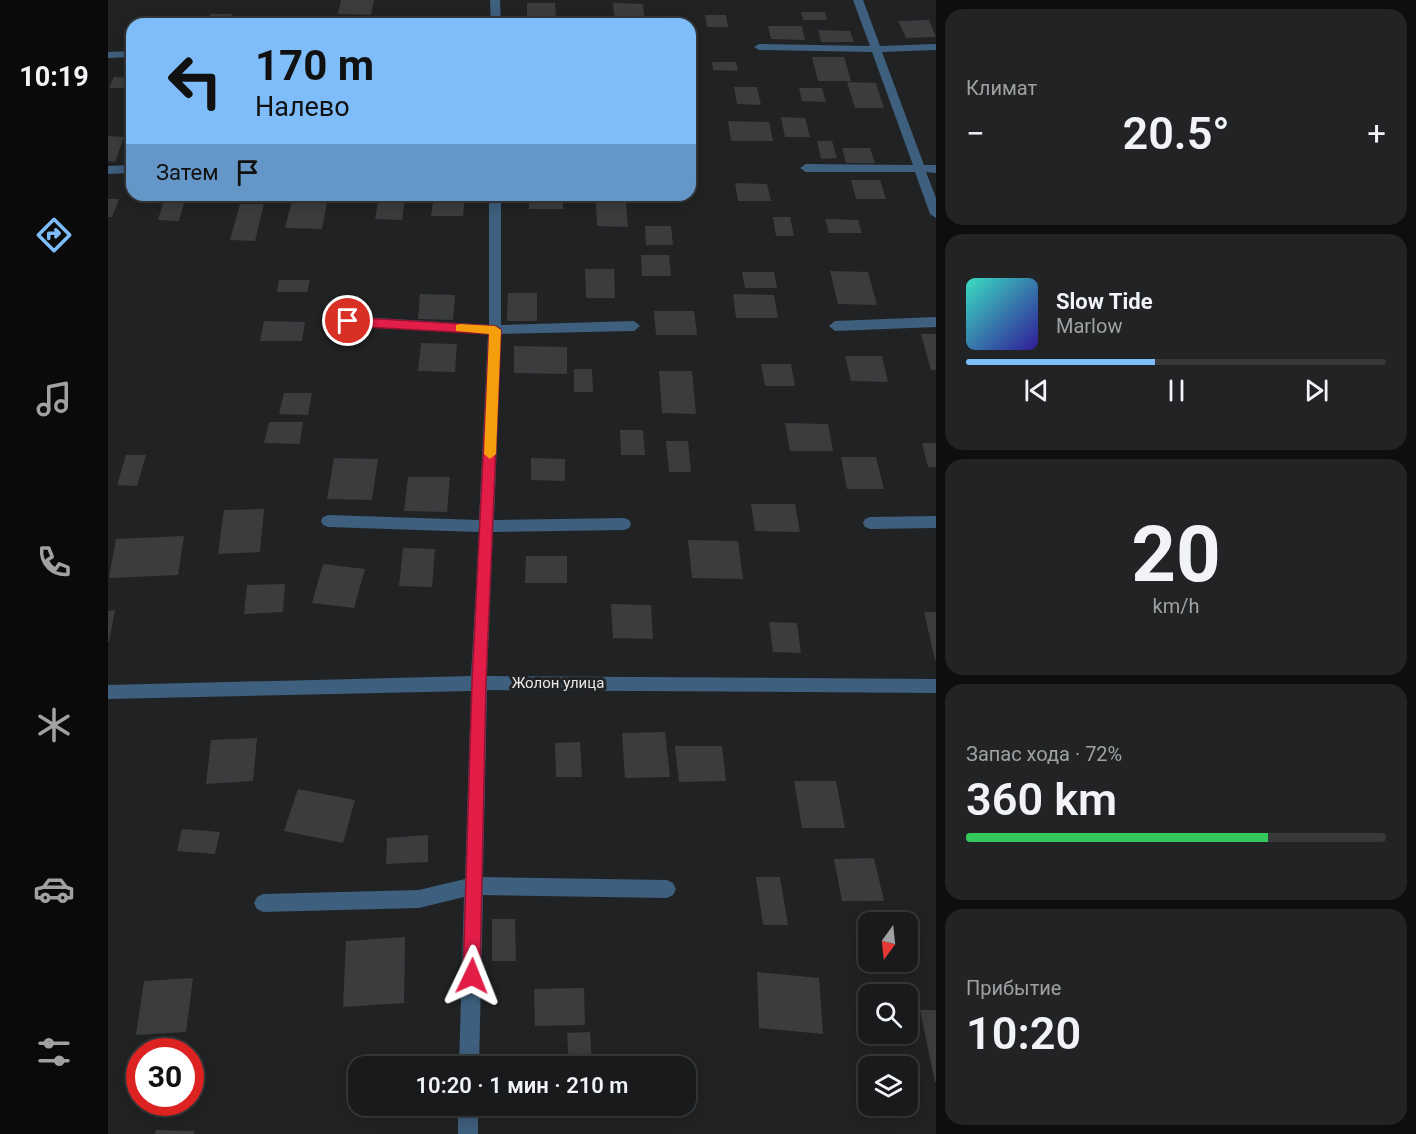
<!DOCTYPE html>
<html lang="ru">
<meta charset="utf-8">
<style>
:root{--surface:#181a1b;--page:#212324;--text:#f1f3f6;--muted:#9fa1a3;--line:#36383a;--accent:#7ebdf9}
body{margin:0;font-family:Roboto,sans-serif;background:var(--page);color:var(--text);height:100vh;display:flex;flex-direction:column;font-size:22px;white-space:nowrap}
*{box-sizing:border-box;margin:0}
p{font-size:20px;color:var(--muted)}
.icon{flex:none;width:33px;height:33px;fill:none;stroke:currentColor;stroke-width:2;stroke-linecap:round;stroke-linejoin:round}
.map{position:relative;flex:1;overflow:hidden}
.details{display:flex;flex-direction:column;gap:9px;padding:9px;background:#0d0e0f;width:480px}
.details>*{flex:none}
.guide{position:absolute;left:18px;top:18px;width:570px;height:183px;border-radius:18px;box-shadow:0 3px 15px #0003,0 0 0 2px var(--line);background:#7ebdf9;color:#111;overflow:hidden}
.needle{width:39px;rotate:195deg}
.buttons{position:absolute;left:750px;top:912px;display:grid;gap:12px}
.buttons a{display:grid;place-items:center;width:60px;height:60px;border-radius:12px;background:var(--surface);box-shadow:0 3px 15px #0003,0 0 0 2px var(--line);font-size:30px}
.speed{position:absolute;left:18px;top:1038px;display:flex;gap:12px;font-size:30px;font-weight:700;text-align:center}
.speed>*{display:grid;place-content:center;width:78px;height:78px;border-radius:50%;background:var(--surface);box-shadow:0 3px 15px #0003,0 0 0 2px var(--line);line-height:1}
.speed .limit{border:9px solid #d22;background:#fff;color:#111}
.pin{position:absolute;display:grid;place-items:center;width:51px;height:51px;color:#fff;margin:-26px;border:3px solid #fff;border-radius:50%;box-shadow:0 2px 6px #0007}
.me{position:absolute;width:66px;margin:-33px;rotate:2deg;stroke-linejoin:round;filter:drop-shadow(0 0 4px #0008)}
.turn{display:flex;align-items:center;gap:21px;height:126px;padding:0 30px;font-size:27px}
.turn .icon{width:78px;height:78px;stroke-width:2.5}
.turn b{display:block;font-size:42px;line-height:51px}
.then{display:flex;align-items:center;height:57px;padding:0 30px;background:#0003;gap:12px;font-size:22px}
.big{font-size:45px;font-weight:600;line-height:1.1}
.details .card{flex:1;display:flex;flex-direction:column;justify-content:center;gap:9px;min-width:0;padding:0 21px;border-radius:18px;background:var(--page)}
.details .dial{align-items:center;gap:0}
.dial b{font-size:78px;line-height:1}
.song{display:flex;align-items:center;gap:18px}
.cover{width:72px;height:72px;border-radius:9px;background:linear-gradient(135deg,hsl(170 70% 55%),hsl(250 70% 35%))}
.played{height:6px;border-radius:3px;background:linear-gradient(90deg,var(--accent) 45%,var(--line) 45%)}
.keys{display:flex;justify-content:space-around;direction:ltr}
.heat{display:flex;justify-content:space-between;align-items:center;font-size:33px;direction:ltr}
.charge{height:9px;border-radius:4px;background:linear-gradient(90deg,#34c759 72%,var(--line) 0)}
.trip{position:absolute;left:240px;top:1056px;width:348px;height:60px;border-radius:18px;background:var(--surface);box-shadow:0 3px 15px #0003,0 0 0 2px var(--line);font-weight:600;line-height:60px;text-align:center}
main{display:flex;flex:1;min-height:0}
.dock{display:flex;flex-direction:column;width:108px;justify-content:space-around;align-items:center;background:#0a0a0b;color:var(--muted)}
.dock .icon{width:42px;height:42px}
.dock .current{color:var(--accent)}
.dock b{font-size:27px;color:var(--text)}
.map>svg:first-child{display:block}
.building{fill:#3a3c3e}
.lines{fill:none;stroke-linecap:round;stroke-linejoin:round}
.street{fill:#3e5f7d;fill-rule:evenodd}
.route{fill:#e11d48;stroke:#92132f;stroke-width:1.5}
.slow{fill:#f59e0b}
.labels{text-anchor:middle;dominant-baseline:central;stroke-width:6;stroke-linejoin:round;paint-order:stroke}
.street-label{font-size:15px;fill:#e7e8e9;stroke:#202224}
</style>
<main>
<nav class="dock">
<b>10:19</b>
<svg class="icon current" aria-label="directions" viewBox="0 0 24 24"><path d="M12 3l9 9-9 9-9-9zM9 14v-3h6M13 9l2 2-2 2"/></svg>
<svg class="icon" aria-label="music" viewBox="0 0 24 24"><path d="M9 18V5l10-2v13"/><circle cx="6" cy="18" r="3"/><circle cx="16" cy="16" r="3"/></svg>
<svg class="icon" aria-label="phone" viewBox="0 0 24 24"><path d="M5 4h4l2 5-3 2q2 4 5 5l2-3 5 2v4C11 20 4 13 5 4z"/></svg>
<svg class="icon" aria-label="climate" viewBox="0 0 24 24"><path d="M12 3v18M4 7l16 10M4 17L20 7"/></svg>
<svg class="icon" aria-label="car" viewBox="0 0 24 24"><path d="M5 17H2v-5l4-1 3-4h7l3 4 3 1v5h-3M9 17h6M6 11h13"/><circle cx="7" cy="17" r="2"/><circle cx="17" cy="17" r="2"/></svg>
<svg class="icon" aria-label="filters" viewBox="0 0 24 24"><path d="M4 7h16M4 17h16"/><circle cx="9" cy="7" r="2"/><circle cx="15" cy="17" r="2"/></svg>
</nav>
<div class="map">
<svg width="828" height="1134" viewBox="0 0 828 1134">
<rect width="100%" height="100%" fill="#202224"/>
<g class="building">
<path d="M233,0H266L263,15L230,14Z"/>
<path d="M419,3H447L448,18H419Z"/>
<path d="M505,3L535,4L537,23H507Z"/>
<path d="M693,12H717L719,20H695Z"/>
<path d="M102,14H124L122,24H100Z"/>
<path d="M597,15H618L620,27H599Z"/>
<path d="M290,18L319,19L318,24H289Z"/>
<path d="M821,20L828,37L798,38L790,21Z"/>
<path d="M660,26H694L697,40L663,39Z"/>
<path d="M710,30L742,31L746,42H713Z"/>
<path d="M704,57H736L743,81H710Z"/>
<path d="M604,62H628L630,71L605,70Z"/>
<path d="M6,77L23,78L19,88H1Z"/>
<path d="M739,82L768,83L776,108H747Z"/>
<path d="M626,87H649L653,105L629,104Z"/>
<path d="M691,88H714L718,102L694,101Z"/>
<path d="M673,117L697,118L702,137H677Z"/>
<path d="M620,121L661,122L665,141H623Z"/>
<path d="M0,136L16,137L7,162L0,161Z"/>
<path d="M709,141H724L729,158L713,159Z"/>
<path d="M734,148H762L767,163H738Z"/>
<path d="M743,180H772L778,199H748Z"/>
<path d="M627,183L659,184L663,201H630Z"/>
<rect x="421" y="195" width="34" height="14"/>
<path d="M271,196H297L294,220L267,219Z"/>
<path d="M0,199H11L4,217H0Z"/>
<path d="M184,201L219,202L214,229L177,228Z"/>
<path d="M325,202L356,203L355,216H323Z"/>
<path d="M488,202L518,203L520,227L489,226Z"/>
<path d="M55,203H76L71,221L50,220Z"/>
<path d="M132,204H156L147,241L122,240Z"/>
<path d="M665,217H682L686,236H668Z"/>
<path d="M717,219L750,220L754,233H721Z"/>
<path d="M537,226H563L565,245H538Z"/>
<path d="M533,255H561L563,276H534Z"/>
<path d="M477,269H506L507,298H478Z"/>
<path d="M722,271L760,272L769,305L730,304Z"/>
<path d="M634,272H666L669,288H637Z"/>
<path d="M171,280H202L199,292H169Z"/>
<path d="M400,293H429V321H399Z"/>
<path d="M312,294L347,295L345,320L310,319Z"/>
<path d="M625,294L666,295L670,318H628Z"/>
<path d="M546,311H586L589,335H548Z"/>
<path d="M156,321L197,322L194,341H152Z"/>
<path d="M813,334H828V370H823Z"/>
<path d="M313,343L349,344L347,372L310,371Z"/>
<path d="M406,346L459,347V374L406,373Z"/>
<path d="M737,356H774L780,382L743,381Z"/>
<path d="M653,364H683L687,386H657Z"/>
<path d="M466,369H484L485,392H466Z"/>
<path d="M551,371H584L588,414L554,413Z"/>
<path d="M176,393H204L200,415L171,414Z"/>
<path d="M161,422H195L192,444L156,443Z"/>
<path d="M677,423L720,424L725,451H682Z"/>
<path d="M512,430H535L537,455H513Z"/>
<path d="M558,441H580L583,472H561Z"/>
<path d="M814,443H828V467H820Z"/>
<path d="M18,455H38L29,486L9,485Z"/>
<path d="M733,457H768L776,489H739Z"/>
<path d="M226,458L270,459L264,500L219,499Z"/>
<path d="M423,458L457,459V481L423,480Z"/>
<path d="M300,477H342L339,512L296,511Z"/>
<path d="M643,504H687L692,532L647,531Z"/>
<path d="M156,509L152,552L110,554L116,510Z"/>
<path d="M76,536L70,575L1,578L8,539Z"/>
<path d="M580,540L630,541L635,579L584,578Z"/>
<path d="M295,548L327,549L324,587L291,586Z"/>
<path d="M418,556H459V583H417Z"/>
<path d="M215,564L257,569L246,608L204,603Z"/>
<path d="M177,584L175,612L136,614L139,585Z"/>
<path d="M503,604L543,605L545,639L505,638Z"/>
<path d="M7,610L1,642H0V611Z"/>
<path d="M816,612H828V660H827Z"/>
<path d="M661,622L689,623L693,653L665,652Z"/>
<path d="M557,732L562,777L517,778L514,733Z"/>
<path d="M149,738L145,781L98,784L103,740Z"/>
<path d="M472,742L474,777H448L447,743Z"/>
<path d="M567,746H614L618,781L571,782Z"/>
<path d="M686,781H728L737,828H694Z"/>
<path d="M190,789L247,800L235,843L176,831Z"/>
<path d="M74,829L112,832L107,854L69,851Z"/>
<path d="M320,835V862L278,864L279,838Z"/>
<path d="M766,858L776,901H734L726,859Z"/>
<path d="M648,877H672L680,925H655Z"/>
<path d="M384,919H407L408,961H384Z"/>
<path d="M760,934V962H799L801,969L754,970L748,935Z"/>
<path d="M297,937L296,1003L235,1007L238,941Z"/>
<path d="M649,972L711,978L715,1034L651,1028Z"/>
<path d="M85,978L78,1032L28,1035L36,981Z"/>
<path d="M476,988L477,1025L427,1026L426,989Z"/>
<path d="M812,1010H828V1082H827Z"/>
<path d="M482,1032L484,1066H461L459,1033Z"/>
<path d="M48,1130L86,1131V1134H47Z"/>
</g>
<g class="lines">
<g class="street">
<path d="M382,0H392L393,24H383Z"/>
<path d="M745,0H755L772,46L828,44V50L774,52L816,165H828V173L818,172L828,198V218L822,214L807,172H698L692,168L698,164L805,165L764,52L651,50L646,47L651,44L762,46Z"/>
<path d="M24,51V57L0,58V52Z"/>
<path d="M24,165V173L0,174V166Z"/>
<path d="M381,195H393V325L526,321L532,326L526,331L393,334L386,520L516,518L521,520L523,524L521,528L516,530L385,532L379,676L828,679V693L379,690L375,877L559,880L565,883L568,889L565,895L559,898L375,895L371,1066H351L356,897L311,908L155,912L149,909L146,903L149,897L155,894L311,890L357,879L363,691L0,699V685L363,676L371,532L220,527L215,525L213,521L215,517L220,515L371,520L380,334L240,326L234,321L240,316L381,325Z"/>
<path d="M828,317V327L727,331L721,326L727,321Z"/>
<path d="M828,516V528L762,529L757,527L755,523L757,519L762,517Z"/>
<rect x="350" y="1106" width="20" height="28"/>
</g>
</g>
<path class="route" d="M240,317L387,326L393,330L378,682L372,976L370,982L364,985L358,982L355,976L364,682L381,334L240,326L234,321Z"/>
<path class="slow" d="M352,324L387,326L393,330L388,454L382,459L376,454L381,334L348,331V325Z"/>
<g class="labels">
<g class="street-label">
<text x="450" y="683">Жолон улица</text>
</g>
</g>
</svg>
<div class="buttons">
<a><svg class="needle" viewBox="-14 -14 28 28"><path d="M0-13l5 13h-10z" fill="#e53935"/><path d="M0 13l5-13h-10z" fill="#9fa1a3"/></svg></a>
<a><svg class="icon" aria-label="search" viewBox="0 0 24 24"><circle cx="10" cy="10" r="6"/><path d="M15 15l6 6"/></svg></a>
<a><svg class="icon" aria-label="layers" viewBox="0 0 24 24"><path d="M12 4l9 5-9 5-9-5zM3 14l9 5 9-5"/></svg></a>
</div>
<div class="speed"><div class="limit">30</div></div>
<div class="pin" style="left:240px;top:321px;background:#d93025"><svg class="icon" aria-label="arrive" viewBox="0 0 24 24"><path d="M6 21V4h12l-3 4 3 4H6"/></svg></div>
<svg class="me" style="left:364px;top:976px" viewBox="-20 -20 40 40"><path d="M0-17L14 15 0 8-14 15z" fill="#e11d48" stroke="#fff" stroke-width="4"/></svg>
<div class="trip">10:20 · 1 мин · 210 m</div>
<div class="guide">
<div class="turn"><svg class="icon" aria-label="left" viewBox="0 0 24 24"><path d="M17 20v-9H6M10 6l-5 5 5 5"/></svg><div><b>170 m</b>Налево</div></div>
<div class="then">Затем<svg class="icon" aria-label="arrive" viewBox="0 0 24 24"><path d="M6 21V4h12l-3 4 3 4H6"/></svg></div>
</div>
</div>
<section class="details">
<div class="card"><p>Климат</p>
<div class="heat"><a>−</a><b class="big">20.5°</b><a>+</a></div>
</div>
<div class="card">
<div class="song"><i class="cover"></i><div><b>Slow Tide</b><p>Marlow</p></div></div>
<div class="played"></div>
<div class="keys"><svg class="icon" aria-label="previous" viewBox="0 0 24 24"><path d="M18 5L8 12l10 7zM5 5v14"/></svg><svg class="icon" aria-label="pause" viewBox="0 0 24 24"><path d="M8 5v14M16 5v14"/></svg><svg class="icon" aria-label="next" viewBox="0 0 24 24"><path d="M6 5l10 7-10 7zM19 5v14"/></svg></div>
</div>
<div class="card dial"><b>20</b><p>km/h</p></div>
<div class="card"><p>Запас хода · 72%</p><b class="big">360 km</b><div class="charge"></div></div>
<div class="card"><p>Прибытие</p><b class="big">10:20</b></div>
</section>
</main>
